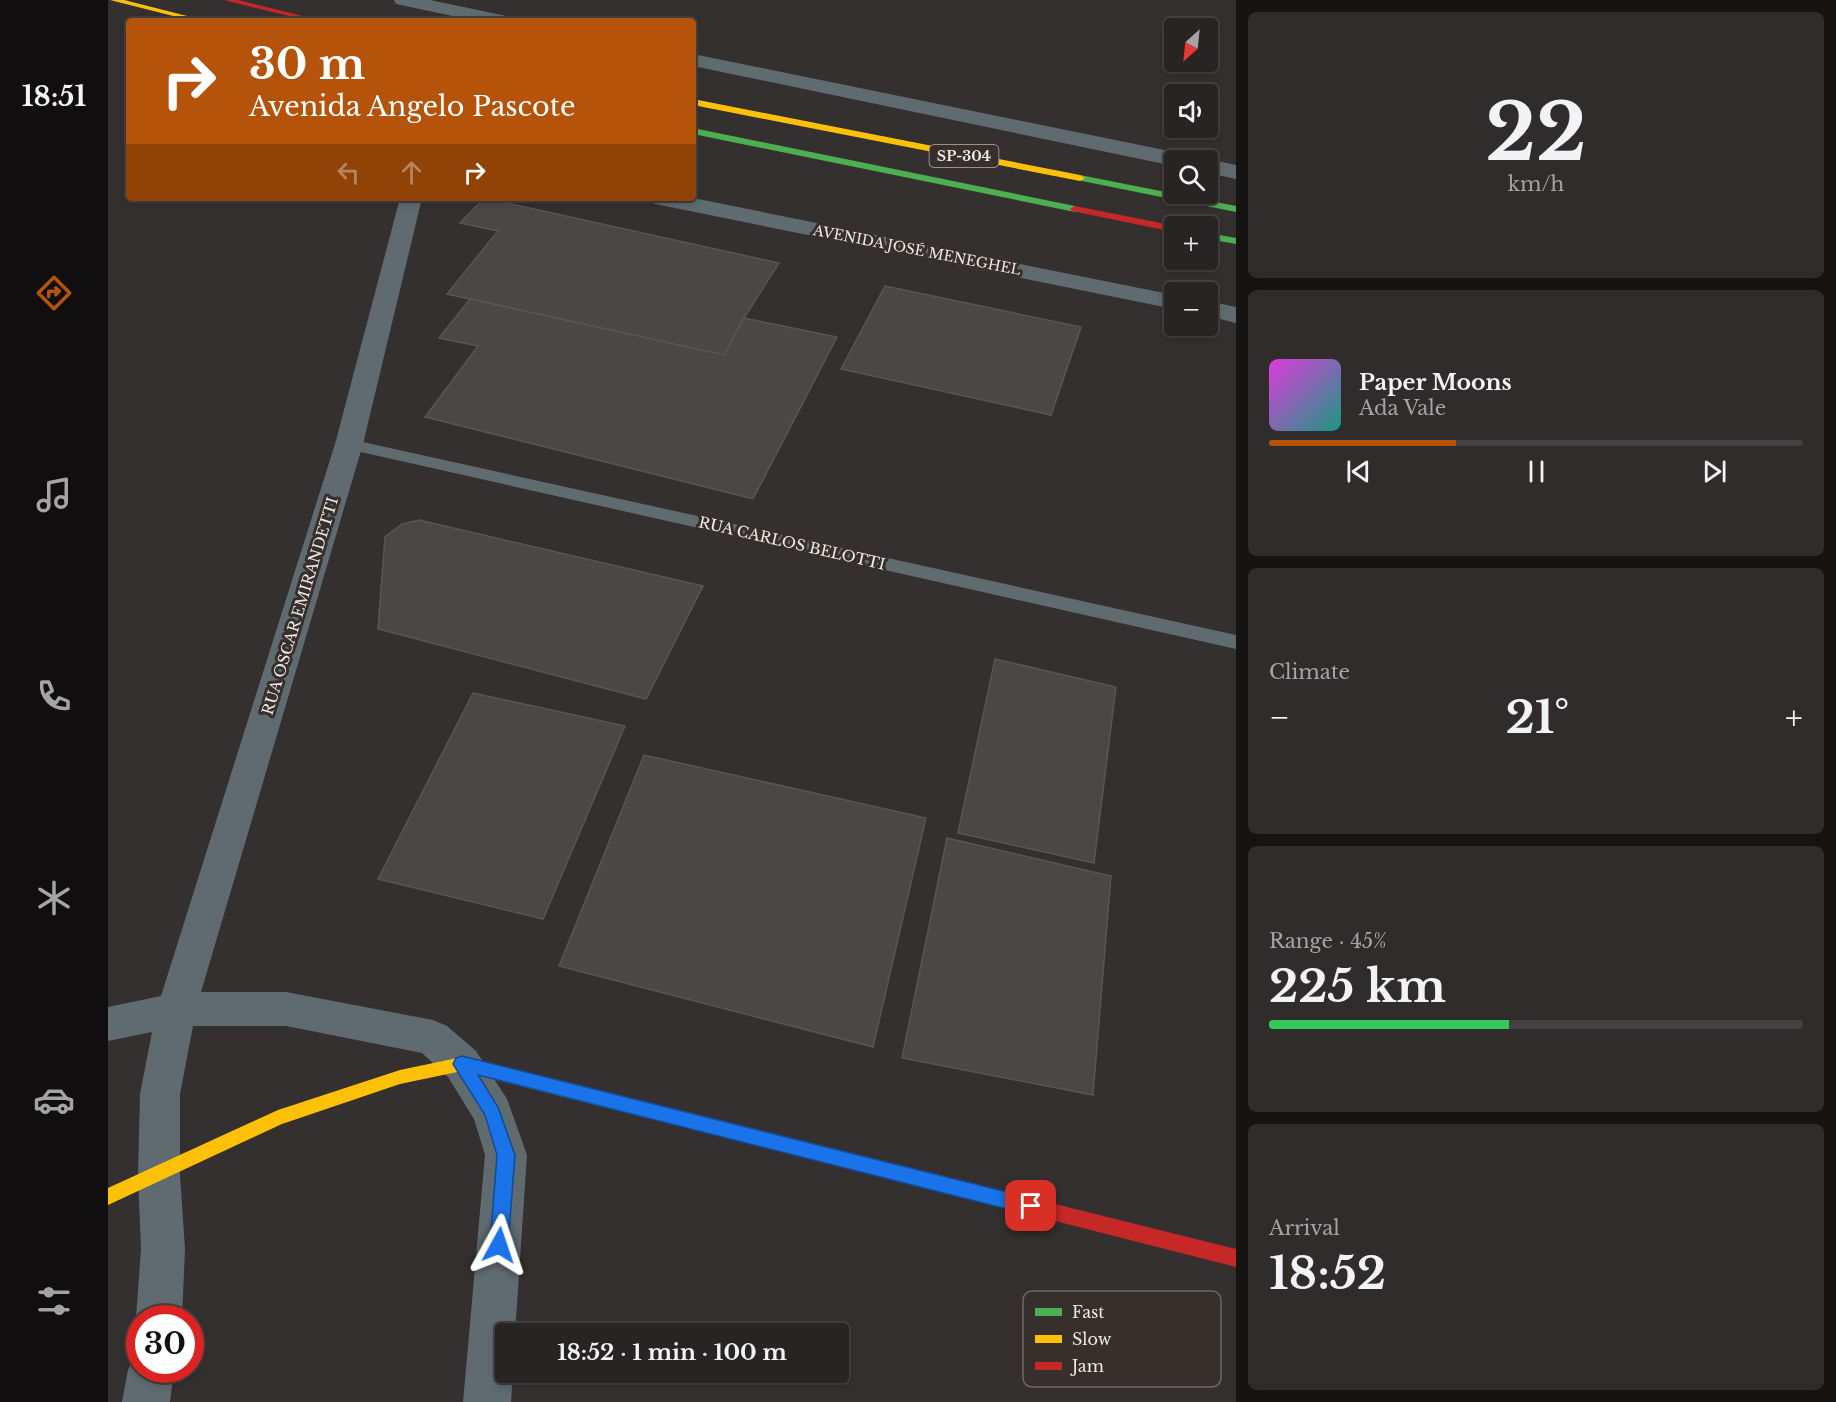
<!DOCTYPE html>
<meta charset="utf-8">
<style>
:root{--surface:#272423;--page:#2f2c2b;--text:#f1f3f6;--muted:#a4a4a6;--line:#434141;--accent:#b45309}
body{margin:0;font-family:"Libre Baskerville",serif;background:var(--page);color:var(--text);height:100vh;display:flex;flex-direction:column;font-size:22px;white-space:nowrap}
*{box-sizing:border-box;margin:0}
p{font-size:20px;color:var(--muted)}
.icon{flex:none;width:33px;height:33px;fill:none;stroke:currentColor;stroke-width:2;stroke-linecap:round;stroke-linejoin:round}
.map{position:relative;flex:1;overflow:hidden}
.details{display:flex;flex-direction:column;gap:12px;padding:12px;background:#151413;width:600px}
.details>*{flex:none}
.hud{position:absolute;left:18px;top:18px;width:570px;height:183px;border-radius:6px;box-shadow:0 3px 9px #0003,0 0 0 2px var(--line);background:#b45309;color:#fff;overflow:hidden}
.needle{width:39px;rotate:207deg}
.controls{position:absolute;left:1056px;top:18px;display:grid;gap:12px}
.controls a{display:grid;place-items:center;width:54px;height:54px;border-radius:6px;background:var(--surface);box-shadow:0 3px 9px #0003,0 0 0 2px var(--line);font-size:30px}
.speed{position:absolute;left:18px;top:1305px;display:flex;gap:12px;font-size:30px;font-weight:700;text-align:center}
.speed>*{display:grid;place-content:center;width:78px;height:78px;border-radius:50%;background:var(--surface);box-shadow:0 3px 9px #0003,0 0 0 2px var(--line);line-height:1}
.speed .limit{border:9px solid #d22;background:#fff;color:#111}
.pin{position:absolute;display:grid;place-items:center;width:51px;height:51px;color:#fff;margin:-26px;border-radius:12px;box-shadow:0 3px 9px #0006}
.me{position:absolute;width:66px;margin:-33px;rotate:5deg;stroke-linejoin:round;filter:drop-shadow(0 0 4px #0008)}
.turn{display:flex;align-items:center;gap:21px;height:126px;padding:0 24px;font-size:27px}
.turn .icon{width:78px;height:78px;stroke-width:2.5}
.turn b{display:block;font-size:42px;line-height:51px}
.lanes{display:flex;align-items:center;height:57px;padding:0 24px;background:#0003;justify-content:center;gap:30px;direction:ltr}
.lanes .off{opacity:.35}
.big{font-size:45px;font-weight:700;line-height:1.1}
.details .widget{flex:1;display:flex;flex-direction:column;justify-content:center;gap:9px;min-width:0;padding:0 21px;border-radius:9px;background:var(--page)}
.details .dial{align-items:center;gap:0}
.dial b{font-size:78px;line-height:1}
.song{display:flex;align-items:center;gap:18px}
.cover{width:72px;height:72px;border-radius:9px;background:linear-gradient(135deg,hsl(300 70% 55%),hsl(170 70% 35%))}
.played{height:6px;border-radius:3px;background:linear-gradient(90deg,var(--accent) 35%,var(--line) 35%)}
.keys{display:flex;justify-content:space-around;direction:ltr}
.heat{display:flex;justify-content:space-between;align-items:center;font-size:33px;direction:ltr}
.charge{height:9px;border-radius:4px;background:linear-gradient(90deg,#34c759 45%,var(--line) 0)}
.trip{position:absolute;left:387px;top:1323px;width:354px;height:60px;border-radius:6px;background:var(--surface);box-shadow:0 3px 9px #0003,0 0 0 2px var(--line);font-weight:700;line-height:60px;text-align:center}
main{display:flex;flex:1;min-height:0}
.tabs{display:flex;flex-direction:column;width:108px;justify-content:space-around;align-items:center;background:#100e0e;color:var(--muted)}
.tabs .icon{width:42px;height:42px}
.tabs .on{color:var(--accent)}
.tabs b{font-size:27px;color:var(--text)}
.map>svg:first-child{display:block}
.building{fill:#4b4746;stroke:#595554;stroke-width:1.5}
.lines{fill:none;stroke-linecap:round;stroke-linejoin:round}
.lane{fill:#5f6b6f;fill-rule:evenodd}
.street{fill:#5f6b6f;fill-rule:evenodd}
.fast{fill:#4caf50;fill-rule:evenodd}
.slow{fill:#ffc107;fill-rule:evenodd}
.jam{fill:#c62828;fill-rule:evenodd}
.route{fill:#1a73e8;stroke:#114b97;stroke-width:1.5}
.labels{text-anchor:middle;dominant-baseline:central;stroke-width:6;stroke-linejoin:round;paint-order:stroke}
.shield{fill:#372f2c;stroke:#b8b1b0;stroke-width:1.5}
.shield-label{font-size:14px;font-weight:bold;fill:#efe9e8}
.far-street-label{font-size:14px;fill:#efe9e8;stroke:#372f2c}
.street-label{font-size:15px;fill:#efe9e8;stroke:#372f2c}
.key{fill:#372f2c;stroke:#6e6764;stroke-width:1.5}
.key-label{font-size:16px;fill:#efe9e8}
</style>
<main>
<nav class="tabs">
<b>18:51</b>
<svg class="icon on" aria-label="directions" viewBox="0 0 24 24"><path d="M12 3l9 9-9 9-9-9zM9 14v-3h6M13 9l2 2-2 2"/></svg>
<svg class="icon" aria-label="music" viewBox="0 0 24 24"><path d="M9 18V5l10-2v13"/><circle cx="6" cy="18" r="3"/><circle cx="16" cy="16" r="3"/></svg>
<svg class="icon" aria-label="phone" viewBox="0 0 24 24"><path d="M5 4h4l2 5-3 2q2 4 5 5l2-3 5 2v4C11 20 4 13 5 4z"/></svg>
<svg class="icon" aria-label="climate" viewBox="0 0 24 24"><path d="M12 3v18M4 7l16 10M4 17L20 7"/></svg>
<svg class="icon" aria-label="car" viewBox="0 0 24 24"><path d="M5 17H2v-5l4-1 3-4h7l3 4 3 1v5h-3M9 17h6M6 11h13"/><circle cx="7" cy="17" r="2"/><circle cx="17" cy="17" r="2"/></svg>
<svg class="icon" aria-label="filters" viewBox="0 0 24 24"><path d="M4 7h16M4 17h16"/><circle cx="9" cy="7" r="2"/><circle cx="15" cy="17" r="2"/></svg>
</nav>
<div class="map">
<svg width="1128" height="1402" viewBox="0 0 1128 1402">
<rect width="100%" height="100%" fill="#34302f"/>
<g class="building">
<path d="M376,198L671,263L636,318L616,355L339,294L390,231L352,223Z"/>
<path d="M777,286L973,327L943,415L733,369Z"/>
<path d="M362,299L616,355L636,318L729,337L645,499L317,417L370,346L331,338Z"/>
<path d="M311,520L595,586L538,699L270,629L277,537L294,524Z"/>
<path d="M887,659L1008,687L986,863L850,833Z"/>
<path d="M365,693L517,726L435,919L270,879Z"/>
<path d="M536,755L818,818L765,1047L451,966Z"/>
<path d="M839,838L1003,876L985,1095L794,1058Z"/>
</g>
<g class="lines">
<path class="lane" d="M241,439L1128,635V649L235,448L233,444L235,440Z"/>
<g class="street">
<path d="M286,0H322L403,17L406,21H368L288,4Z"/>
<path d="M585,54L1071,153L1079,155L1082,160H1066V166L585,66Z"/>
<path d="M1100,159L1128,165V179L1100,173V160H1095Z"/>
<path d="M292,198H314L255,444L93,992H178L325,1020L339,1026L368,1051L399,1099L419,1155L407,1334H398V1372H405L403,1402H355L377,1155L366,1119L340,1077L314,1053L178,1026H85L72,1094V1175L77,1249L74,1318H32V1326L28,1318L33,1249L30,1175L32,1094L44,1032L0,1041V1007L53,996L227,444Z"/>
<path d="M541,198H585L1066,295V309L552,205L544,203Z"/>
<path d="M1100,301L1128,307V323L1100,316Z"/>
<path d="M32,1351V1370H66L62,1402H14L20,1370L27,1354Z"/>
</g>
<g class="fast">
<path d="M585,128L967,206L972,209L967,212L585,134Z"/>
<path d="M972,175L1128,206V212L969,180V176Z"/>
<path d="M1100,233L1128,238V244L1100,239Z"/>
<path d="M455,1081L814,1171L820,1173L823,1179L820,1185L814,1187L455,1097L449,1094L447,1089L449,1084Z"/>
</g>
<g class="slow">
<path d="M2,0H16L99,21H85Z"/>
<path d="M585,99L972,175L977,178L972,181L585,105Z"/>
<path d="M354,1057L455,1081L461,1084L463,1089L461,1094L455,1097L354,1071L292,1084L174,1124L0,1205V1188L170,1110L292,1070Z"/>
</g>
<g class="jam">
<path d="M116,0H130L215,21H201Z"/>
<path d="M967,206L1068,226L1066,232L964,211L962,209Z"/>
<path d="M814,1171L1128,1249V1267L814,1187L808,1185L805,1179L808,1173Z"/>
</g>
</g>
<path class="route" d="M354,1056L923,1198L929,1200L932,1206L929,1212L923,1215L370,1075L390,1107L407,1155L400,1245L397,1251L391,1254L385,1251L382,1245L389,1155L377,1115L345,1064L348,1058Z"/>
<g class="labels">
<rect class="shield" x="821.5" y="145" width="69" height="22" rx="4.5"/>
<g class="shield-label">
<text x="856" y="156">SP-304</text>
</g>
<g class="far-street-label">
<text transform="translate(809 250) rotate(11)">AVENIDA JOSÉ MENEGHEL</text>
</g>
<g class="street-label">
<text transform="translate(684 543) rotate(13)">RUA CARLOS BELOTTI</text>
<text transform="translate(192 606) rotate(-73)">RUA OSCAR EMIRANDETTI</text>
</g>
</g>
<rect x="915" y="1291" width="198" height="96" rx="9" class="key"/>
<rect x="927" y="1308" width="27" height="8" fill="#4caf50"/>
<rect x="927" y="1335" width="27" height="8" fill="#ffc107"/>
<rect x="927" y="1362" width="27" height="8" fill="#c62828"/>
<g class="key-label">
<text x="964" y="1318">Fast</text>
<text x="964" y="1345">Slow</text>
<text x="964" y="1372">Jam</text>
</g>
</svg>
<div class="controls">
<a><svg class="needle" viewBox="-14 -14 28 28"><path d="M0-13l5 13h-10z" fill="#e53935"/><path d="M0 13l5-13h-10z" fill="#a4a4a6"/></svg></a>
<a><svg class="icon" aria-label="sound" viewBox="0 0 24 24"><path d="M4 9h4l5-4v14l-5-4H4zM17 9q2 3 0 6"/></svg></a>
<a><svg class="icon" aria-label="search" viewBox="0 0 24 24"><circle cx="10" cy="10" r="6"/><path d="M15 15l6 6"/></svg></a>
<a>+</a>
<a>−</a>
</div>
<div class="speed"><div class="limit">30</div></div>
<div class="pin" style="left:923px;top:1206px;background:#d93025"><svg class="icon" aria-label="arrive" viewBox="0 0 24 24"><path d="M6 21V4h12l-3 4 3 4H6"/></svg></div>
<svg class="me" style="left:391px;top:1245px" viewBox="-20 -20 40 40"><path d="M0-17L14 15 0 8-14 15z" fill="#1a73e8" stroke="#fff" stroke-width="4"/></svg>
<div class="trip">18:52 · 1 min · 100 m</div>
<div class="hud">
<div class="turn"><svg class="icon" aria-label="right" viewBox="0 0 24 24"><path d="M7 20v-9h11M14 6l5 5-5 5"/></svg><div><b>30 m</b>Avenida Angelo Pascote</div></div>
<div class="lanes"><svg class="icon off" aria-label="left" viewBox="0 0 24 24"><path d="M17 20v-9H6M10 6l-5 5 5 5"/></svg><svg class="icon off" aria-label="ahead" viewBox="0 0 24 24"><path d="M12 20V5M6 11l6-6 6 6"/></svg><svg class="icon" aria-label="right" viewBox="0 0 24 24"><path d="M7 20v-9h11M14 6l5 5-5 5"/></svg></div>
</div>
</div>
<section class="details">
<div class="widget dial"><b>22</b><p>km/h</p></div>
<div class="widget">
<div class="song"><i class="cover"></i><div><b>Paper Moons</b><p>Ada Vale</p></div></div>
<div class="played"></div>
<div class="keys"><svg class="icon" aria-label="previous" viewBox="0 0 24 24"><path d="M18 5L8 12l10 7zM5 5v14"/></svg><svg class="icon" aria-label="pause" viewBox="0 0 24 24"><path d="M8 5v14M16 5v14"/></svg><svg class="icon" aria-label="next" viewBox="0 0 24 24"><path d="M6 5l10 7-10 7zM19 5v14"/></svg></div>
</div>
<div class="widget"><p>Climate</p>
<div class="heat"><a>−</a><b class="big">21°</b><a>+</a></div>
</div>
<div class="widget"><p>Range · 45%</p><b class="big">225 km</b><div class="charge"></div></div>
<div class="widget"><p>Arrival</p><b class="big">18:52</b></div>
</section>
</main>
